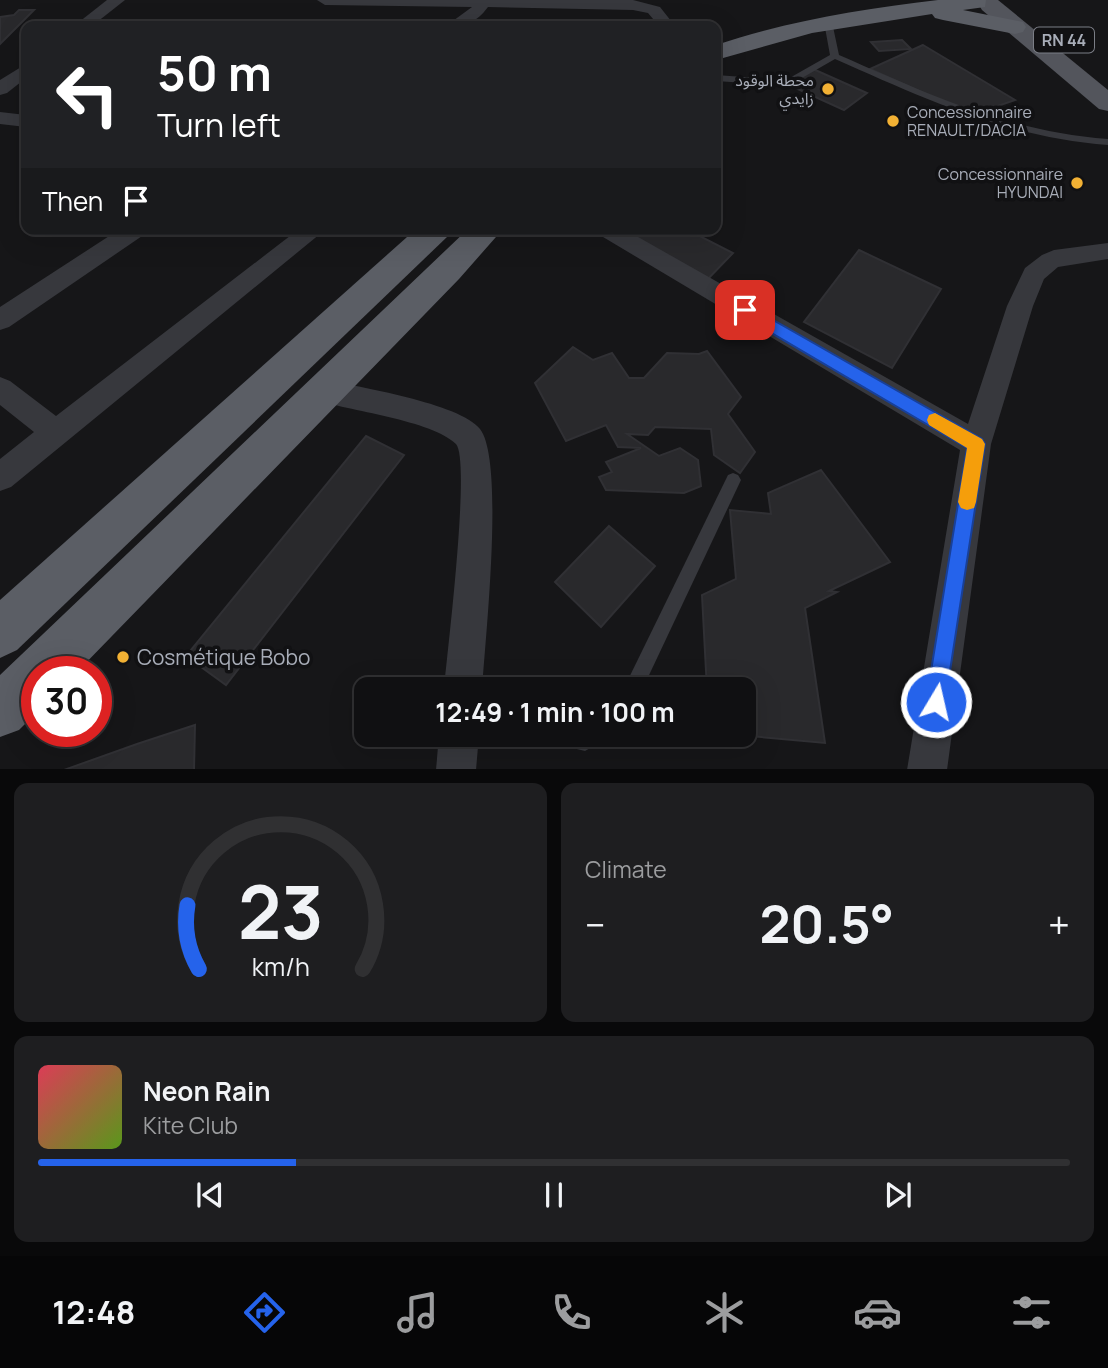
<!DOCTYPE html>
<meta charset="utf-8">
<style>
:root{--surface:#101012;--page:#1e1e20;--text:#f1f3f6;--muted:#9c9d9f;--line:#303032;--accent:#2563eb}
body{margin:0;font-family:Manrope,"Noto Sans Arabic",sans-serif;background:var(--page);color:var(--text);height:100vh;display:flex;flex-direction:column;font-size:26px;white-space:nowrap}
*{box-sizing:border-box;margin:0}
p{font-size:23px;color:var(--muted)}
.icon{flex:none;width:38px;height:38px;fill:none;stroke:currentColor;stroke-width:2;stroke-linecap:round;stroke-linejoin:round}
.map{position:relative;height:769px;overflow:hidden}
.panel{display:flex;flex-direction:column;gap:14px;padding:14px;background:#09090a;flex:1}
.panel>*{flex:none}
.hud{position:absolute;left:21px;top:21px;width:700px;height:214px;border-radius:14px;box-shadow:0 7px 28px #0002,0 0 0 2px var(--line);background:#202124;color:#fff;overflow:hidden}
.speed{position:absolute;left:21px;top:656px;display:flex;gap:14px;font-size:35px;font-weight:700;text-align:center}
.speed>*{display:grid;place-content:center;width:91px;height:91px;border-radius:50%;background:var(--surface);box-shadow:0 7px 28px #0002,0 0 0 2px var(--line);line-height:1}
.speed .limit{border:10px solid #d22;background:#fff;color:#111}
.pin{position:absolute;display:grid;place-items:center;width:60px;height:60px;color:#fff;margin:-30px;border-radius:14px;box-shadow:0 4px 10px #0006}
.me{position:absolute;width:77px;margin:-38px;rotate:9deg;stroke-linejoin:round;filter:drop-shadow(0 0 5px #0008)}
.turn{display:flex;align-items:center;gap:24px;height:147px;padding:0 21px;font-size:32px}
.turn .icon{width:91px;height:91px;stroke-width:2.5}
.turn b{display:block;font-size:49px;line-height:60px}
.then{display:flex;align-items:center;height:66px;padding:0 21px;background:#0003;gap:14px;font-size:26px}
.big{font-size:52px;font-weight:700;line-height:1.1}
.panel .tile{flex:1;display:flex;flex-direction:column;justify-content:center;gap:10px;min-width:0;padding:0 24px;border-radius:14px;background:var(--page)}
.panel .dial{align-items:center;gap:0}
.dial svg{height:182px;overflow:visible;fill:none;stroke:var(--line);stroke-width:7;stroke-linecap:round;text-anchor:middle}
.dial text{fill:var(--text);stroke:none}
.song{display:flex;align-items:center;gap:21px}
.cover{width:84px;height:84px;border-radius:10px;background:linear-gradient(135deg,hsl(350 70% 55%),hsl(90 70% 35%))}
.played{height:7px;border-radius:4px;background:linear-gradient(90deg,var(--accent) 25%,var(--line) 25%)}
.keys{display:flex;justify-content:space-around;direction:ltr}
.heat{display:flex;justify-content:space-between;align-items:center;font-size:38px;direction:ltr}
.panel .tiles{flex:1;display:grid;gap:14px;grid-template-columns:1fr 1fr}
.tile:last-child{grid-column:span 2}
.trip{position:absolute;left:354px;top:677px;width:402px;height:70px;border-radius:14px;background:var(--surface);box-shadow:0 7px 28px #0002,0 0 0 2px var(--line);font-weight:700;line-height:70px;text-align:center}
.dock{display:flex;height:112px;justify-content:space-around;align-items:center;background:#060607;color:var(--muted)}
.dock .icon{width:49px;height:49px}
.dock .active{color:var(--accent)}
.dock b{font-size:32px;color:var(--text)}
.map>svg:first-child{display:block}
.building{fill:#29292c;stroke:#303034;stroke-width:2}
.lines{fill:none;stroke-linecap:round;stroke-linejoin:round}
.service{fill:#37383d;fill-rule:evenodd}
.minor{fill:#37383d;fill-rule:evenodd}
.primary{fill:#53555c;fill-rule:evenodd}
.trunk{fill:#5b5e65;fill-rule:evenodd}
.route{fill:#2563eb;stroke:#184099;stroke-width:2}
.slow{fill:#f59e0b}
.poi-dot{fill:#f2b134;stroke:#111113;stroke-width:2.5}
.labels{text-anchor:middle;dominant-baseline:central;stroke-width:7;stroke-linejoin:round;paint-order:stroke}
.shield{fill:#111113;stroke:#7b7e86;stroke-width:2}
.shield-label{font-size:16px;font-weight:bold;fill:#a8adb8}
.far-poi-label{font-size:16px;fill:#a8adb8;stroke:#111113;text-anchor:end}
.near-poi-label{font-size:21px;fill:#a8adb8;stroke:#111113;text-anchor:start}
</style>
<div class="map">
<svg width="1108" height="770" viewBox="0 0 1108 770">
<rect width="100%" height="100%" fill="#161618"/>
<g class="building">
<path d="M19,10H34L0,44V17L14,15Z"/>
<path d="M902,40L911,49L879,51L871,42Z"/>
<path d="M923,45L1015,100L972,115L870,69Z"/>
<path d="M813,69L867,93L844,110L789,85Z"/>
<path d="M641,229H686L733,253L705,282L628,241Z"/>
<path d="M859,250L941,289L892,368L804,322Z"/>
<path d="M573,347L593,360L612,353L629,378H644L667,353L699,354L707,351L741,397L728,414L755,452L740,473L714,455L711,429L655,427L648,435L627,434L659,456L680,448L698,460L701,486L684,493L606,490L599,477L612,472L606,462L641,448L618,447L606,425L566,441L535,383Z"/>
<path d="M366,436L404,455L226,685L186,656Z"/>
<path d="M821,470L890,562L829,591L837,592L805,608L825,743L739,735H744V690H707L702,595L736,579L730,510L771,514L768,493Z"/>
<path d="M609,526L655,566L601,627L555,582Z"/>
<path d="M195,725L194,770H64L137,744Z"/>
</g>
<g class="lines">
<g class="service">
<path d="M828,20L832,22L839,55C931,95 1006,131 1108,139V145C1006,137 928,100 835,59L788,86L716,81V75L786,80L830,55L824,22Z"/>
<path d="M733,473L738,475L741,480L642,690H623L728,475Z"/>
<path d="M545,735H604L601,742L585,751L548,742Z"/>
</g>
<g class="minor">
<path d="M107,0H125L92,26H74Z"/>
<path d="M317,0H633L660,7L675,26H659L648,13L633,10L488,7C476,23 466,26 446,26L472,7L325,5Z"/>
<path d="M26,64V78L7,93L0,95V80Z"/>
<path d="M0,112L26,115V127L0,124Z"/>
<path d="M120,229H148L145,234L9,327L0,330V307Z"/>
<path d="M299,229H326L11,487L0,491V459L34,432L0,405V377L10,381L56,416Z"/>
<path d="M595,229H624L968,424L1007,306L1025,268L1042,255L1054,250L1108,243V259L1058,267L1044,279L1033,306L991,444L947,770H907L960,450L598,234Z"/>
<path d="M323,379C357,387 460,403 480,429C505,461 485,641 482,690H444C447,655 471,461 456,444C432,420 348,411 313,399L309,391L313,383Z"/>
<path d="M439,735H479L476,770H436Z"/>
</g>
<path class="primary" d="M982,0H998L1108,90V111L1099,109L982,10L979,5Z"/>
<g class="trunk">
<path d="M938,0H986L985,7L963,10L1023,22L1026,27L1023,32L1015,34L943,20L935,18L932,14L812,33L716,60V45C788,21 862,9 938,0Z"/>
<path d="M416,229H452L447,237L17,650L0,658V600Z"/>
<path d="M468,229H503L459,279L77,672H37V712L19,730L0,737V675Z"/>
</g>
</g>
<path class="route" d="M745,304L982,439L985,444L944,710L936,713L929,710L926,702L967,448L739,314L737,310Z"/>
<path class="slow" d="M935,413L982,439L985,444L976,502L974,508L967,510L961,508L958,502L967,448L929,425L927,420L929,415Z"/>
<g class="poi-dot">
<circle cx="828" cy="89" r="7"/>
<circle cx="893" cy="121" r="7"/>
<circle cx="1077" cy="183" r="7"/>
<circle cx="123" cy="657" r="7"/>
</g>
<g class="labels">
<rect class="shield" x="1034" y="27.5" width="60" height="25" rx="5"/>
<g class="shield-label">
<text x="1064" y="40">RN 44</text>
</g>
<g class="far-poi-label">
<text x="814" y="80">محطة الوقود<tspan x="814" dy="18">زايدي</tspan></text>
<text x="907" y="112" text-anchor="start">Concessionnaire<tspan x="907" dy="18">RENAULT/DACIA</tspan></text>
<text x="1063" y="174">Concessionnaire<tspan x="1063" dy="18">HYUNDAI</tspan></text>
</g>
<g class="near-poi-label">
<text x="137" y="657">Cosmétique Bobo</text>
</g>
</g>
</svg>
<div class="speed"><div class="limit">30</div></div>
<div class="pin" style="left:745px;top:310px;background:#d93025"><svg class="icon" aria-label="arrive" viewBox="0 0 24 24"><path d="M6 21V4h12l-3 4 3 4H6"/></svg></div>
<svg class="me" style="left:936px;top:702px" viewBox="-20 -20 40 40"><circle r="17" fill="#2563eb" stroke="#fff" stroke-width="3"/><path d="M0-11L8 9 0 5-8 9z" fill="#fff"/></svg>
<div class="trip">12:49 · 1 min · 100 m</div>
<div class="hud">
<div class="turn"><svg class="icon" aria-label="left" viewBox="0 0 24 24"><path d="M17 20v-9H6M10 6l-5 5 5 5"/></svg><div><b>50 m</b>Turn left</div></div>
<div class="then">Then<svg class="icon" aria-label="arrive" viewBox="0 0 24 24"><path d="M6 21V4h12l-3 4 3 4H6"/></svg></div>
</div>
</div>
<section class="panel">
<div class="tiles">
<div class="tile dial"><svg viewBox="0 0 100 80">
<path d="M14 69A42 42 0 1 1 86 69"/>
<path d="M14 69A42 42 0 0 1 9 41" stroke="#2563eb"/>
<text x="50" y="56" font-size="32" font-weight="700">23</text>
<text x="50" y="72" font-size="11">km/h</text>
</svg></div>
<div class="tile"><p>Climate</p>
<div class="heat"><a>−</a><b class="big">20.5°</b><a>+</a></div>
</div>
<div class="tile">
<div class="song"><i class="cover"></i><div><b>Neon Rain</b><p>Kite Club</p></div></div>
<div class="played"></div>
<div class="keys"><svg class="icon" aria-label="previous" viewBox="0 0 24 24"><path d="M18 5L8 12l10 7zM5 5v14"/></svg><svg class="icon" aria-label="pause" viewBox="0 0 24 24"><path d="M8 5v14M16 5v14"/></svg><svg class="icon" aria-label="next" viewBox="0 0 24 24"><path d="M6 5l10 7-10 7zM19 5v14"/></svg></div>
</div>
</div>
</section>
<nav class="dock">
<b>12:48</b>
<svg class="icon active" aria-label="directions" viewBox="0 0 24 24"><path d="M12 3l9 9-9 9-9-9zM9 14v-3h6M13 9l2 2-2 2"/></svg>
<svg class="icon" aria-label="music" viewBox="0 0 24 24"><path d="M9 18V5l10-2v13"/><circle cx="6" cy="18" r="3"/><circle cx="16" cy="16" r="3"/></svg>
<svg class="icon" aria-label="phone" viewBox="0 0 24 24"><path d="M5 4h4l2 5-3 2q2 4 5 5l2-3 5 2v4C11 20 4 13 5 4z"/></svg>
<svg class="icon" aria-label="climate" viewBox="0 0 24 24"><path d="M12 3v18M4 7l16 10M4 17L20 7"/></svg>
<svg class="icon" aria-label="car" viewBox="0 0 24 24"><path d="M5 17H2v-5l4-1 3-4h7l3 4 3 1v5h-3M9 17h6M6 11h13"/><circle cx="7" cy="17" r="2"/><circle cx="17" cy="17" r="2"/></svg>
<svg class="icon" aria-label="filters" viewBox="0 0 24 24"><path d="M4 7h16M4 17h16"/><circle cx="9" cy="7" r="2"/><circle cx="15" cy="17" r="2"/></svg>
</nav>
